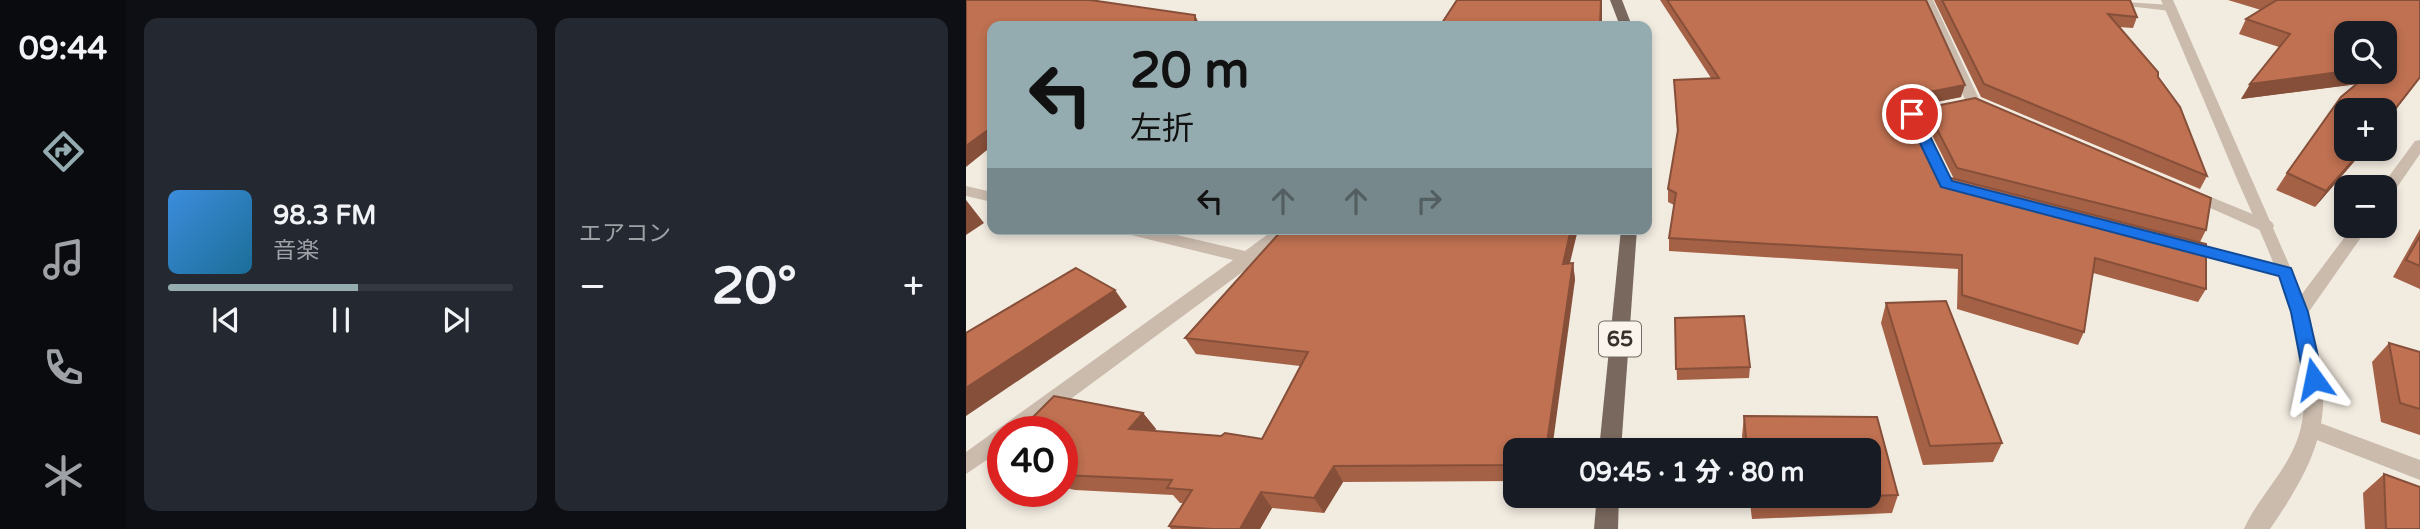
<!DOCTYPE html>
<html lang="ja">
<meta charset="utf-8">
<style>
:root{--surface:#171b24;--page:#242831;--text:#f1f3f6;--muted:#9ea1a6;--line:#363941;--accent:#94abaf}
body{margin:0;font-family:"Varela Round","Noto Sans JP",sans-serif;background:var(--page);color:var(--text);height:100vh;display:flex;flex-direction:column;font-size:26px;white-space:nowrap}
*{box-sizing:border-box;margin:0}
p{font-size:23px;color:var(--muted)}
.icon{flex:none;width:38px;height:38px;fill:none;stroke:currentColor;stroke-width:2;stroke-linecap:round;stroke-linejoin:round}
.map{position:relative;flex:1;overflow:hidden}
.sheet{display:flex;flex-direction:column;gap:18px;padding:18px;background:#0d0f14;width:840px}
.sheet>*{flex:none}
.top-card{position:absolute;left:21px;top:21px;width:665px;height:214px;border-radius:14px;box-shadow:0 4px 10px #0003;background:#94abaf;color:#111;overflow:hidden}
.fabs{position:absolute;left:1368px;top:21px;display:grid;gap:14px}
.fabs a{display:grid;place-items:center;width:63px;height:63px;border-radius:14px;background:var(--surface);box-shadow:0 4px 10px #0003;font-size:35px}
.speed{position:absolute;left:21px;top:416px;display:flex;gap:14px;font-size:35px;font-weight:700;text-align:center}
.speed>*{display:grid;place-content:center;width:91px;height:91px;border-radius:50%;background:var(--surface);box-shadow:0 4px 10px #0003;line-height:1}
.speed .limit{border:10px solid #d22;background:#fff;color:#111}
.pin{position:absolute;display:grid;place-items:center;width:60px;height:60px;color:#fff;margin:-30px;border:4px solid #fff;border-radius:50%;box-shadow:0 2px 7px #0007}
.me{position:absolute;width:77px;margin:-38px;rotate:348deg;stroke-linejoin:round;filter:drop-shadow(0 0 5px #0008)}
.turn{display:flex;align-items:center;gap:24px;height:147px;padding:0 28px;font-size:32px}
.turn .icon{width:91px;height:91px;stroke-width:2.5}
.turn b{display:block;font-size:49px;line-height:60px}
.lanes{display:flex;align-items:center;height:66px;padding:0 28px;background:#0003;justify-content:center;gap:35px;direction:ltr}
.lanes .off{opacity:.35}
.big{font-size:52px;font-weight:800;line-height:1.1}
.sheet .tile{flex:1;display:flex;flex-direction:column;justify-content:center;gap:10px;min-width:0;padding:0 24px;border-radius:14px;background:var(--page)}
.song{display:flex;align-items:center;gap:21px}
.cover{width:84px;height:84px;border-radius:10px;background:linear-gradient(135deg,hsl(210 70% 55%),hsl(200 70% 35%))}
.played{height:7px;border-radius:4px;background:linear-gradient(90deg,var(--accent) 55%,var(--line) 55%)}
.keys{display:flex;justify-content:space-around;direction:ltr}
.heat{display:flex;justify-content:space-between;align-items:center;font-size:38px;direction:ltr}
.sheet .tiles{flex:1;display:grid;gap:18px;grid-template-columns:repeat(2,1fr)}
.trip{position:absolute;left:537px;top:438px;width:378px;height:70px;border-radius:14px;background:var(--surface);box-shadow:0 4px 10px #0003;font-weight:800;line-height:70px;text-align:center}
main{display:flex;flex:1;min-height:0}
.tabs{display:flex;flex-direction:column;width:126px;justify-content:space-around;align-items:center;background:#090b0e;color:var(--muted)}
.tabs .icon{width:49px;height:49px}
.tabs .active{color:var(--accent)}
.tabs b{font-size:32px;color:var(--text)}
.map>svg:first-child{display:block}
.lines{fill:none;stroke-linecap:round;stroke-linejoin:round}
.minor{fill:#cabbad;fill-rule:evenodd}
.tertiary{fill:#cabbad;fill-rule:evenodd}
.primary{fill:#79685d;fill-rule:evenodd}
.wall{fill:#a46146}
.shaded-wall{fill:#864f39}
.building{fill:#bf7151;stroke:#864f39;stroke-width:2}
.route{fill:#1a73e8;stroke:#114b97;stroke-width:2}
.labels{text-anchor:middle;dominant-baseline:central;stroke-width:6;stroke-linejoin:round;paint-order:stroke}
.shield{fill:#faf4ed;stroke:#736b65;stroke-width:2}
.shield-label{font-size:21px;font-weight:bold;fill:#39302b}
</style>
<main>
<nav class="tabs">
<b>09:44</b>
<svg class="icon active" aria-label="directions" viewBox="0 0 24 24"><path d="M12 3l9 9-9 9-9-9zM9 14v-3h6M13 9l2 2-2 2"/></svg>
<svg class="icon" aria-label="music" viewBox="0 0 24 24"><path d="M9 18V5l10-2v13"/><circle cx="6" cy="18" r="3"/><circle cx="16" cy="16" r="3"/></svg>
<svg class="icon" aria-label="phone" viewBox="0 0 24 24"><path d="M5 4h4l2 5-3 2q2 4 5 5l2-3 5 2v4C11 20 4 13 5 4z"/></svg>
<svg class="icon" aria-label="climate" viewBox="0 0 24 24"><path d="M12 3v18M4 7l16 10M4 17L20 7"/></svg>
</nav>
<section class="sheet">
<div class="tiles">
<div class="tile">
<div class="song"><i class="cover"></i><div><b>98.3 FM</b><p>音楽</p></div></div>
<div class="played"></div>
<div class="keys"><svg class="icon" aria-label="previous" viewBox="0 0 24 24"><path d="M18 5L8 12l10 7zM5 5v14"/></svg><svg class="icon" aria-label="pause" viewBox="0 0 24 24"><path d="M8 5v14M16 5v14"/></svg><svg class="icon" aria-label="next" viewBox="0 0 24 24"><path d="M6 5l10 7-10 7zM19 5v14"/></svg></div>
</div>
<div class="tile"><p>エアコン</p>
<div class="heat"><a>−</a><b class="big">20°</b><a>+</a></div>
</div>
</div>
</section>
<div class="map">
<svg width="1454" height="529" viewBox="0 0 1454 529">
<rect width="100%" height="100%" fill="#f2ebe0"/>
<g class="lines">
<g class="minor">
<path d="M955,0H967L1013,99L1028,106V112H1018L1000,102Z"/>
<path d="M1128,0L1205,5L1211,8L1205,11L1134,3Z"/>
<path d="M983,102L990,106L988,109L954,116L982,172L974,177L966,172L939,114L941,111Z"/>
<path d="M0,186L26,192V202L0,196Z"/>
<path d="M1223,188L1306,222L1308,226L1306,230H1294L1217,196L1215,193L1217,190Z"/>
<path d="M153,229H185L279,251L309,229H329L290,262L60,432H37V449L0,474V452L267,260L161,234Z"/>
<path d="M1217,240L1325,268L1328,272L1319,278L1211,250L1208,246Z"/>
<path d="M1346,420L1454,460V480L1338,435L1335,429L1338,423Z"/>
</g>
<g class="tertiary">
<path d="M1195,0H1207L1336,294L1387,226H1403L1342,313C1371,408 1359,449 1304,529H1278C1294,493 1326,467 1335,427C1353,346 1299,245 1268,172C1244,115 1220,57 1195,0Z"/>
<path d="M1454,140V154L1425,196L1419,198V187H1415L1449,141Z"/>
</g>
<g class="primary">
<path d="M644,0H656L666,26H654Z"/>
<path d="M655,229H671L655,450H633Z"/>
<path d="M631,495H653L652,529H628Z"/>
</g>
</g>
<g class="wall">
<path d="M694,0H960L995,97L945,107L943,110L977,176L1240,289L1232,302L1127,273L1118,332L1112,345L991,309L992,269L703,251V238L708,205L702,202V189L711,133L708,80L745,78Z"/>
<path d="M968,0H1164L1171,17L1167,28L1153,27L1192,77L1241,176L1234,189L1015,97Z"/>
<path d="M1262,0H1454V78L1399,149L1349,207L1310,190L1321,173L1390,84L1275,99L1313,47L1273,34L1280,19L1295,10Z"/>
<path d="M960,108L1240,230L1234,242L988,179L958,119Z"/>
<path d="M309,229H612L603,263H607L609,280L550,450V481L377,482L358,513L306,508L294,529H205L203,526L217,503H214L207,495L109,490L96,487V432L177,413L190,429L188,431L296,439L334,366L230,354L219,338L312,235Z"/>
<path d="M1454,229V289L1427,277Z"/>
<path d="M920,303L1036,443L1027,462L957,465L915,323Z"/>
<path d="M709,318L784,367L783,378L711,380Z"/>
<path d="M1423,343L1454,352V435L1415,422L1406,362Z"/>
<path d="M778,416L911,417L932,495L926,513L786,519L783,495H903V450H778L776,436Z"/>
<path d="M37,448V469L26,459Z"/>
<path d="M1418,474L1454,529H1399L1397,493Z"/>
</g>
<g class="shaded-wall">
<path d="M635,0H636V26H634Z"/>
<path d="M229,15L234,26H209Z"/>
<path d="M1381,72H1407L1400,83L1275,99L1284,84Z"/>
<path d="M1454,77V78L1419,123V122Z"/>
<path d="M999,85L995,97L945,107L937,115L939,102L948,95Z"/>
<path d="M26,127V146L0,167V146Z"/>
<path d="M1397,149H1399L1349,207L1360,191Z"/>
<path d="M0,200L18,223L0,235Z"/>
<path d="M605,229H612L600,280L597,264Z"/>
<path d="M607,263L609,280L586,450H580Z"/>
<path d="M149,290L161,307L0,416V388Z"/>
<path d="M177,413L190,429L176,445L163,429Z"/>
<path d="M368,466L377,482L358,513L348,498Z"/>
<path d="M295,492L306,508L294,529H274Z"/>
</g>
<g class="building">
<path d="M0,0H124L229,15V23L209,26H26V127L0,146Z"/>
<path d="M491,0H635L634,26H474Z"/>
<path d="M701,0H960L999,85L948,95L939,102L977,176L1240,244V289L1129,258L1118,332L996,295V255L703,238L710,193L702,189L712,130L708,80L753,78Z"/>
<path d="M976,0H1164L1171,17L1142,14L1192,72V77L1214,107L1241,176L1018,84Z"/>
<path d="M1311,0H1454V77L1419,122V110H1381V149H1397L1360,191L1321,173L1375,97L1405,72H1419V33H1381V71L1284,84L1324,34L1280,19Z"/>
<path d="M1009,98L1245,198L1240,230L991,168L960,108Z"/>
<path d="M317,229H605L597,264L607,263L580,450H550V465L368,466L348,498L295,492L274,529H246L203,526L226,490L201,488L206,480L96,475V432H52L88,396L177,413L163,429L255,436L259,433L296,439L342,352L219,338Z"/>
<path d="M1454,236V266L1440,260Z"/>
<path d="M110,268L149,290L0,388V333Z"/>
<path d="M980,301L1036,443L964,446L920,303Z"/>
<path d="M778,316L784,367L710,369L709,318Z"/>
<path d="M1423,343L1454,352V409L1434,403Z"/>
<path d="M778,416L911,417L932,495L787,500V495H903V450H781Z"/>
<path d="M37,448V461L26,459Z"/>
<path d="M1418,474L1454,487V529H1420Z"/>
</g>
<path class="route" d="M946,110L953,114L986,181L1325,268L1342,312L1357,379L1354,384L1348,386L1338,379L1325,312L1313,276L975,187L940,114Z"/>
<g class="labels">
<rect class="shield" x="633" y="321.5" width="42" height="35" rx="5"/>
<g class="shield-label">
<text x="654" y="339">65</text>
</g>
</g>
</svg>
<div class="fabs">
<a><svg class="icon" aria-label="search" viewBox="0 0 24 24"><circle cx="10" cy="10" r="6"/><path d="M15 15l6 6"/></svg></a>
<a>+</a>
<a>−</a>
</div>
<div class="speed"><div class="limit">40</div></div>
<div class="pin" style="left:946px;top:114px;background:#d93025"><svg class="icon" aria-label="arrive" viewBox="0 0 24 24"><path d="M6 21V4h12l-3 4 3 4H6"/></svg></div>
<svg class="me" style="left:1348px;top:379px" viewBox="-20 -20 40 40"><path d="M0-17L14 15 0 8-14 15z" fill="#1a73e8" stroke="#fff" stroke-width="4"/></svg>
<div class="trip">09:45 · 1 分 · 80 m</div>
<div class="top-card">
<div class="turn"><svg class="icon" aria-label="left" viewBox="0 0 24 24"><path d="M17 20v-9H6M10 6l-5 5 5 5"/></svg><div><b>20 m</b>左折</div></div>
<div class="lanes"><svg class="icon" aria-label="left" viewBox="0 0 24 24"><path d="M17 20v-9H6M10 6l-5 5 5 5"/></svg><svg class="icon off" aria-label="ahead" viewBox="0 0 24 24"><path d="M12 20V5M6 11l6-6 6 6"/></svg><svg class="icon off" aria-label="ahead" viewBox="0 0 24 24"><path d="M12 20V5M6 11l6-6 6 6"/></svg><svg class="icon off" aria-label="right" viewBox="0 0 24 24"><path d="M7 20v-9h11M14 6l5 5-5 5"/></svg></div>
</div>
</div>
</main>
